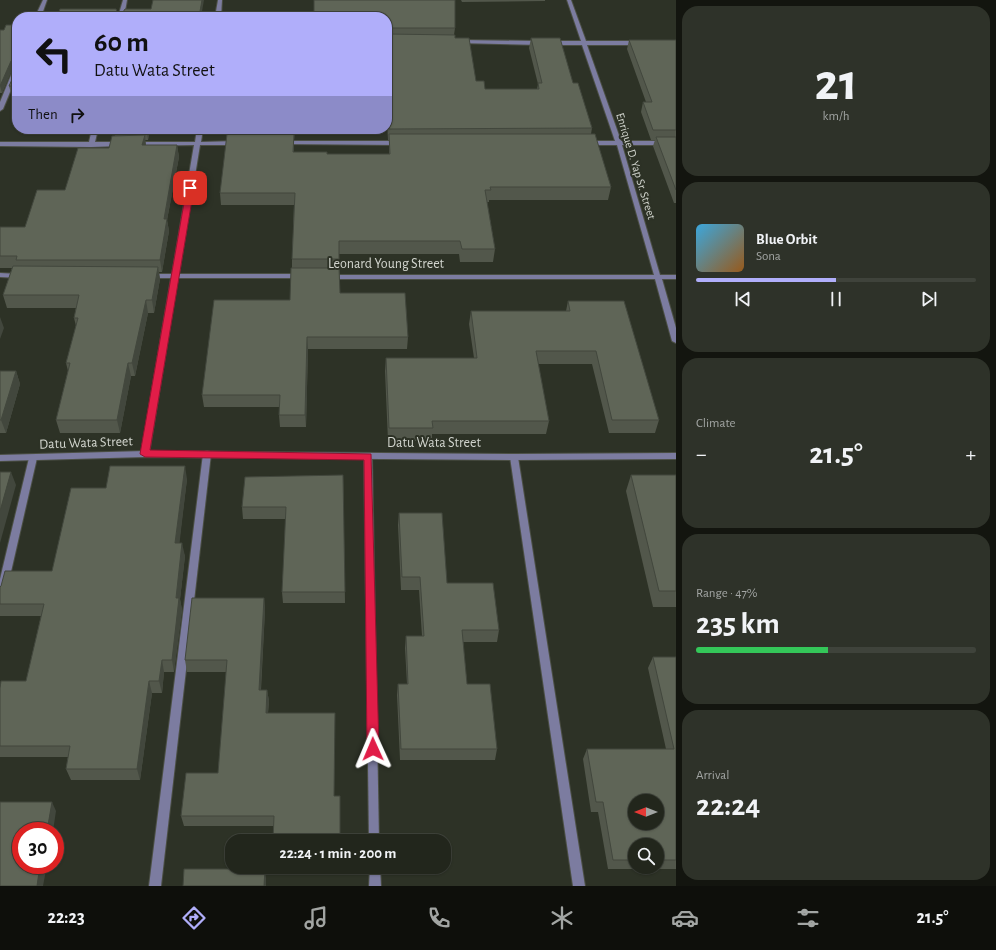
<!DOCTYPE html>
<meta charset="utf-8">
<style>
:root{--surface:#22261c;--page:#2e3229;--text:#f1f3f6;--muted:#a2a5a3;--line:#3f433b;--accent:#b0aefa}
body{margin:0;font-family:"Alegreya Sans",sans-serif;background:var(--page);color:var(--text);height:100vh;display:flex;flex-direction:column;font-size:15px;white-space:nowrap}
*{box-sizing:border-box;margin:0}
p{font-size:13px;color:var(--muted)}
.icon{flex:none;width:22px;height:22px;fill:none;stroke:currentColor;stroke-width:2;stroke-linecap:round;stroke-linejoin:round}
.map{position:relative;flex:1;overflow:hidden}
.side{display:flex;flex-direction:column;gap:6px;padding:6px;background:#13150f;width:320px}
.side>*{flex:none}
.hud{position:absolute;left:12px;top:12px;width:380px;height:122px;border-radius:16px;box-shadow:0 1px 3px #0004,0 0 0 1px var(--line);background:#b0aefa;color:#111;overflow:hidden}
.needle{width:26px;rotate:270deg}
.buttons{position:absolute;left:628px;top:794px;display:grid;gap:8px}
.buttons a{display:grid;place-items:center;width:36px;height:36px;border-radius:50%;background:var(--surface);box-shadow:0 1px 3px #0004,0 0 0 1px var(--line);font-size:20px}
.speed{position:absolute;left:12px;top:822px;display:flex;gap:8px;font-size:20px;font-weight:700;text-align:center}
.speed>*{display:grid;place-content:center;width:52px;height:52px;border-radius:50%;background:var(--surface);box-shadow:0 1px 3px #0004,0 0 0 1px var(--line);line-height:1}
.speed .limit{border:6px solid #d22;background:#fff;color:#111}
.pin{position:absolute;display:grid;place-items:center;width:34px;height:34px;color:#fff;margin:-17px;border-radius:8px;box-shadow:0 2px 6px #0006}
.me{position:absolute;width:44px;margin:-22px;rotate:359deg;stroke-linejoin:round;filter:drop-shadow(0 0 3px #0008)}
.turn{display:flex;align-items:center;gap:14px;height:84px;padding:0 16px;font-size:18px}
.turn .icon{width:52px;height:52px;stroke-width:2.5}
.turn b{display:block;font-size:28px;line-height:34px}
.then{display:flex;align-items:center;height:38px;padding:0 16px;background:#0003;gap:8px;font-size:15px}
.big{font-size:30px;font-weight:700;line-height:1.1}
.side .card{flex:1;display:flex;flex-direction:column;justify-content:center;gap:6px;min-width:0;padding:0 14px;border-radius:16px;background:var(--page)}
.side .dial{align-items:center;gap:0}
.dial b{font-size:52px;line-height:1}
.song{display:flex;align-items:center;gap:12px}
.cover{width:48px;height:48px;border-radius:6px;background:linear-gradient(135deg,hsl(200 70% 55%),hsl(30 70% 35%))}
.played{height:4px;border-radius:2px;background:linear-gradient(90deg,var(--accent) 50%,var(--line) 50%)}
.keys{display:flex;justify-content:space-around;direction:ltr}
.heat{display:flex;justify-content:space-between;align-items:center;font-size:22px;direction:ltr}
.charge{height:6px;border-radius:3px;background:linear-gradient(90deg,#34c759 47%,var(--line) 0)}
.trip{position:absolute;left:225px;top:834px;width:226px;height:40px;border-radius:16px;background:var(--surface);box-shadow:0 1px 3px #0004,0 0 0 1px var(--line);font-weight:700;line-height:40px;text-align:center}
.dock{display:flex;height:64px;justify-content:space-around;align-items:center;background:#0e0f0b;color:var(--muted)}
.dock .icon{width:28px;height:28px}
.dock .selected{color:var(--accent)}
.dock b{font-size:18px;color:var(--text)}
main{display:flex;flex:1;min-height:0}
.map>svg:first-child{display:block}
.lines{fill:none;stroke-linecap:round;stroke-linejoin:round}
.minor-casing{stroke:#4b4f44;stroke-width:2}
.tertiary-casing{stroke:#4b4f44;stroke-width:2}
.minor{fill:#7c7ca0;fill-rule:evenodd}
.tertiary{fill:#7c7ca0;fill-rule:evenodd}
.wall{fill:#52574b;fill-rule:evenodd}
.shaded-wall{fill:#42473d}
.building{fill:#5f6557;stroke:#42473d;fill-rule:evenodd}
.route{fill:#e11d48;stroke:#92132f}
.labels{text-anchor:middle;dominant-baseline:central;stroke-width:4;stroke-linejoin:round;paint-order:stroke}
.far-street-label{font-size:12px;fill:#d1d4cd;stroke:#2d3226}
.street-label{font-size:14px;fill:#d1d4cd;stroke:#2d3226}
</style>
<main>
<div class="map">
<svg width="676" height="886" viewBox="0 0 676 886">
<rect width="100%" height="100%" fill="#2d3226"/>
<g class="lines">
<g class="minor-casing">
<g id="minor">
<path d="M43,0H47L41,17H35Z"/>
<path d="M123,0H127L124,17H118Z"/>
<path d="M218,0H222L221,17H215Z"/>
<path d="M567,0H571L586,41H638L641,43L638,45H587L621,141H676V145H622L660,275H676V279H662L676,328V343L672,341L655,279H327L326,277L327,275H654L617,145H587L584,143L587,141H615L582,45H552L549,43L552,41H581Z"/>
<path d="M460,40L540,41L543,43L540,45L458,43L457,42Z"/>
<path d="M17,66V75L3,109L0,111V102L14,68Z"/>
<path d="M92,129H98L95,142H119L122,144L119,146L91,147L0,146V142H89Z"/>
<path d="M197,129H203L201,142L237,141L240,143L237,145H200L179,274H301L304,276L301,278H178L149,454L148,456H142L141,454L171,278H149L146,276L149,274H172L194,145L135,146L132,144L135,142H195Z"/>
<path d="M283,141H399L402,143L399,145L281,144L280,143Z"/>
<path d="M0,273L19,274L22,276L19,278L0,277Z"/>
<path d="M207,451L210,452L211,454L161,886H149L203,454L204,452Z"/>
<path d="M368,453L371,454L372,456L379,841H369L364,456L365,454Z"/>
<path d="M514,454L517,455L518,457L585,886H573L510,457L511,455Z"/>
<path d="M33,455L36,456L37,458L5,598L3,601L0,602V579L29,458L30,456Z"/>
<path d="M370,867H380L381,886H369Z"/>
</g>
</g>
<g class="tertiary-casing">
<path id="tertiary" d="M145,451L514,454L676,453V459L514,460L145,457L0,461V455Z"/>
</g>
<use href="#minor" class="minor"/>
<use href="#tertiary" class="tertiary"/>
</g>
<g class="wall">
<path d="M461,0H545V1L462,2Z"/>
<path d="M387,17L455,28L454,35L455,38L476,81L485,89H537L538,84L529,48L531,38L573,83L592,128L591,134L611,187L608,200H489V202H487L495,249L493,262H460L459,254H339L340,293L408,337L407,349H308L306,427H280L279,415L280,407H204L202,395L290,300L292,268V259L294,205H221L220,193L229,134L228,131L295,129L294,140V152L327,154H389V140H388L387,121Z"/>
<path d="M17,25V93H11L9,86L17,69L16,65L13,67L2,93H0V30H4Z"/>
<path d="M629,40H676V203H674L653,146L655,140H651L641,112L643,102H646L627,49Z"/>
<path d="M116,129H150L148,140H145L146,145H177L179,157L167,220L169,231L162,272H159L160,279L154,313H148L135,376H131L120,433H60L56,420L68,371L66,363L76,326L74,318L76,308H7L3,295L12,268H0V227H25L65,190L109,148L115,136L114,133Z"/>
<path d="M568,301L659,420L655,433H609L592,364H538L549,421L546,434H432V441H388L385,371L386,358H474L469,324L471,311H566Z"/>
<path d="M0,371H16L20,384L6,433H0Z"/>
<path d="M343,475L345,603H283L282,592L286,519H243L242,507Z"/>
<path d="M631,475H676V607H653L626,491Z"/>
<path d="M187,479L179,543L185,556L180,599L182,610L174,672H164L162,693H152L140,780H71L66,769L68,757H0V688L26,681L41,616H0V587L52,571L106,488Z"/>
<path d="M399,513L447,583L499,630L497,642H463L467,684L497,749L495,760H400L397,695L398,684H407L405,648L406,636H422L419,590H401L398,525Z"/>
<path d="M264,598L265,610L261,690H267L269,701L268,713H335L274,826H184L181,816L218,773L227,672H187L185,660Z"/>
<path d="M653,657H676V869H608L598,812H591L583,759L587,749H666L648,668ZM635,845H657V867H635Z"/>
</g>
<g class="shaded-wall">
<path d="M202,0H204L201,17H199Z"/>
<path d="M16,58L17,65L13,67L2,93L0,86L11,61Z"/>
<path d="M148,129H150L148,140L147,133Z"/>
<path d="M294,134V146L293,164V152Z"/>
<path d="M145,135L146,147L142,145Z"/>
<path d="M177,145L179,157L167,220L169,231L162,272L160,260L164,219Z"/>
<path d="M158,267L160,279L154,313L152,300Z"/>
<path d="M146,300L148,313L135,376L132,363Z"/>
<path d="M0,317L4,328L0,339Z"/>
<path d="M307,337L308,349L306,427L305,415Z"/>
<path d="M128,363L131,376L120,433L117,420Z"/>
<path d="M16,371L20,384L6,433L1,420Z"/>
<path d="M185,466L187,479L178,556L175,543Z"/>
<path d="M11,472L16,485L0,543V511Z"/>
<path d="M182,543L185,556L180,599L182,610L174,672L172,660L176,598Z"/>
<path d="M264,598L265,610L260,701L259,690Z"/>
<path d="M162,660L164,672L162,693L159,681Z"/>
<path d="M149,681L152,693L140,780L137,769Z"/>
<path d="M267,690L269,701L267,724L266,713Z"/>
<path d="M52,802L56,811L53,831H47Z"/>
<path d="M40,865H47L43,886H37Z"/>
<path d="M265,869L266,878V886H264Z"/>
</g>
<g class="building">
<path d="M153,0H202L199,17H57L60,9H116L117,12H123L125,9H151Z"/>
<path d="M314,0H455V28H387V30V17H314Z"/>
<path d="M6,25H17V86H9L17,69L16,58L11,61L0,86V30H4Z"/>
<path d="M387,34L455,35V38H469L476,81H484L485,89H539L538,83H542L531,38H560L573,83H578L592,128L389,129L387,103Z"/>
<path d="M629,40H676V130H653L643,102H652Z"/>
<path d="M116,129H148L147,133H114Z"/>
<path d="M229,129H294V131H228Z"/>
<path d="M227,134H294L293,152H327V154H390L389,134H595L611,187H490L491,190H485L495,249H462L460,241H339V259H292L295,193H220Z"/>
<path d="M145,135L142,145H177L164,219H167L160,260H16L17,256H0V227H25L37,190H65L78,148H109L112,136Z"/>
<path d="M656,137H676V190Z"/>
<path d="M13,266L158,267L152,300H146L132,363H128L117,420H56L70,363H66L78,318H74L79,295H3Z"/>
<path d="M291,268H339L340,293H405L408,337H307L305,415H279L280,395H202L214,300H290Z"/>
<path d="M568,301H624L659,420H612L596,351H536L549,421H432L433,428H389L386,358H477L471,311H570Z"/>
<path d="M0,371H16L1,420H0Z"/>
<path d="M110,466H185L175,543H182L176,598H179L172,660H162L159,681H149L137,769H66L70,746H0V688L1,681H26L44,604H0V587L1,586L5,571H52L71,488H106Z"/>
<path d="M0,472H11L0,511Z"/>
<path d="M343,475L345,592H282L286,507H242L245,477Z"/>
<path d="M631,475H676V591H659Z"/>
<path d="M399,513H442L447,583H493L499,630H462L467,684H490L497,749H401L398,684H408L406,636H424L420,577H402Z"/>
<path d="M192,598H264L259,690H267L266,713H335L334,796H340V841H273L274,816H181L186,773H218L227,660H185Z"/>
<path d="M653,657H676V860H657V845H635V860H613L603,802H596L587,749H674ZM635,801H657V823H635Z"/>
<path d="M0,802H52L47,831H21V865H40L37,886H0Z"/>
<path d="M184,869H265L264,886H183Z"/>
</g>
<path class="route" d="M187,186L194,188L150,450L371,454L379,749L377,752L373,754L369,752L367,749L364,460L145,457L140,454Z"/>
<g class="labels">
<g class="far-street-label">
<text transform="translate(636 166) rotate(73)">Enrique D. Yap Sr. Street</text>
</g>
<g class="street-label">
<text x="386" y="264">Leonard Young Street</text>
<text transform="translate(86 443) rotate(-2)">Datu Wata Street</text>
<text x="434" y="443">Datu Wata Street</text>
</g>
</g>
</svg>
<div class="buttons">
<a><svg class="needle" viewBox="-14 -14 28 28"><path d="M0-13l5 13h-10z" fill="#e53935"/><path d="M0 13l5-13h-10z" fill="#a2a5a3"/></svg></a>
<a><svg class="icon" aria-label="search" viewBox="0 0 24 24"><circle cx="10" cy="10" r="6"/><path d="M15 15l6 6"/></svg></a>
</div>
<div class="speed"><div class="limit">30</div></div>
<div class="pin" style="left:190px;top:188px;background:#d93025"><svg class="icon" aria-label="arrive" viewBox="0 0 24 24"><path d="M6 21V4h12l-3 4 3 4H6"/></svg></div>
<svg class="me" style="left:373px;top:749px" viewBox="-20 -20 40 40"><path d="M0-17L14 15 0 8-14 15z" fill="#e11d48" stroke="#fff" stroke-width="4"/></svg>
<div class="trip">22:24 · 1 min · 200 m</div>
<div class="hud">
<div class="turn"><svg class="icon" aria-label="left" viewBox="0 0 24 24"><path d="M17 20v-9H6M10 6l-5 5 5 5"/></svg><div><b>60 m</b>Datu Wata Street</div></div>
<div class="then">Then<svg class="icon" aria-label="right" viewBox="0 0 24 24"><path d="M7 20v-9h11M14 6l5 5-5 5"/></svg></div>
</div>
</div>
<section class="side">
<div class="card dial"><b>21</b><p>km/h</p></div>
<div class="card">
<div class="song"><i class="cover"></i><div><b>Blue Orbit</b><p>Sona</p></div></div>
<div class="played"></div>
<div class="keys"><svg class="icon" aria-label="previous" viewBox="0 0 24 24"><path d="M18 5L8 12l10 7zM5 5v14"/></svg><svg class="icon" aria-label="pause" viewBox="0 0 24 24"><path d="M8 5v14M16 5v14"/></svg><svg class="icon" aria-label="next" viewBox="0 0 24 24"><path d="M6 5l10 7-10 7zM19 5v14"/></svg></div>
</div>
<div class="card"><p>Climate</p>
<div class="heat"><a>−</a><b class="big">21.5°</b><a>+</a></div>
</div>
<div class="card"><p>Range · 47%</p><b class="big">235 km</b><div class="charge"></div></div>
<div class="card"><p>Arrival</p><b class="big">22:24</b></div>
</section>
</main>
<nav class="dock">
<b>22:23</b>
<svg class="icon selected" aria-label="directions" viewBox="0 0 24 24"><path d="M12 3l9 9-9 9-9-9zM9 14v-3h6M13 9l2 2-2 2"/></svg>
<svg class="icon" aria-label="music" viewBox="0 0 24 24"><path d="M9 18V5l10-2v13"/><circle cx="6" cy="18" r="3"/><circle cx="16" cy="16" r="3"/></svg>
<svg class="icon" aria-label="phone" viewBox="0 0 24 24"><path d="M5 4h4l2 5-3 2q2 4 5 5l2-3 5 2v4C11 20 4 13 5 4z"/></svg>
<svg class="icon" aria-label="climate" viewBox="0 0 24 24"><path d="M12 3v18M4 7l16 10M4 17L20 7"/></svg>
<svg class="icon" aria-label="car" viewBox="0 0 24 24"><path d="M5 17H2v-5l4-1 3-4h7l3 4 3 1v5h-3M9 17h6M6 11h13"/><circle cx="7" cy="17" r="2"/><circle cx="17" cy="17" r="2"/></svg>
<svg class="icon" aria-label="filters" viewBox="0 0 24 24"><path d="M4 7h16M4 17h16"/><circle cx="9" cy="7" r="2"/><circle cx="15" cy="17" r="2"/></svg>
<b>21.5°</b>
</nav>
